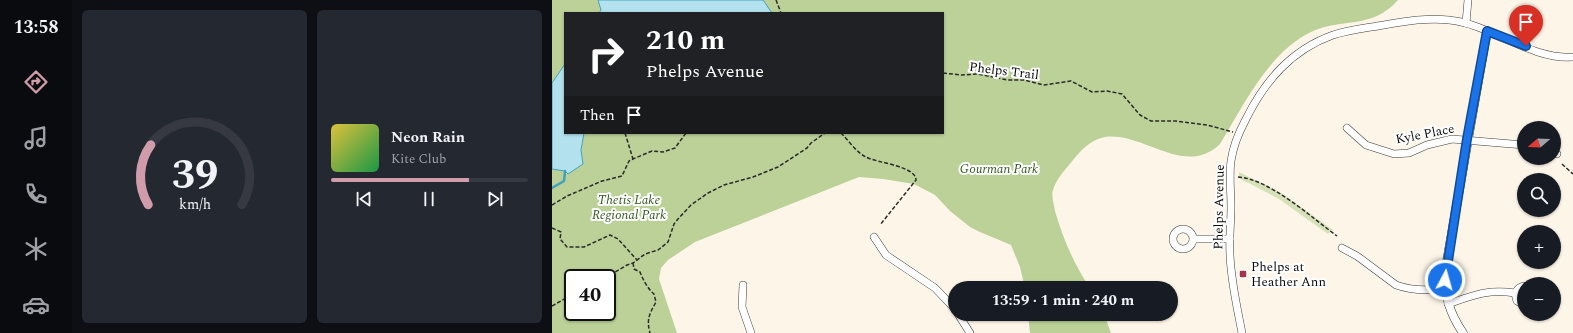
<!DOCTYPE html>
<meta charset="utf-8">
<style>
:root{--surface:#171b24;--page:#242831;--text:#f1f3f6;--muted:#9ea1a6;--line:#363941;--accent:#d19ca9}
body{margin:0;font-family:Spectral,serif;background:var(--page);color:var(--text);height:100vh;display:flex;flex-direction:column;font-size:15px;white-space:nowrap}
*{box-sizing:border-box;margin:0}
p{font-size:13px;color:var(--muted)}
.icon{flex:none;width:22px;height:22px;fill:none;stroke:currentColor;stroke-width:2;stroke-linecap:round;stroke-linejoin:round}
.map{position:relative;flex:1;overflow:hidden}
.side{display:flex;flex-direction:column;gap:10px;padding:10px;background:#0d0f14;width:480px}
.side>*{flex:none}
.top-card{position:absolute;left:12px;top:12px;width:380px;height:122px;border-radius:0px;box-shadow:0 1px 3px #0004;background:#202124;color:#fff;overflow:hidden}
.needle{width:26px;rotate:251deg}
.buttons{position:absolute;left:965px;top:121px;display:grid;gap:8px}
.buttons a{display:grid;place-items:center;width:44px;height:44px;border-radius:50%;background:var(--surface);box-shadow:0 1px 3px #0004;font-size:20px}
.speed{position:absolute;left:12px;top:269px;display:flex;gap:8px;font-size:20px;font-weight:700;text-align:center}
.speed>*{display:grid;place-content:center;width:52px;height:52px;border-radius:50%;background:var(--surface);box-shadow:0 1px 3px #0004;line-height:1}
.speed .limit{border:2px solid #111;border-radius:6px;background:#fff;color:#111}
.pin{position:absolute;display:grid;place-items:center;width:34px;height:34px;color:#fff;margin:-41px -17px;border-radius:50% 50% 50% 0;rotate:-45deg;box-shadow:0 0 4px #0007}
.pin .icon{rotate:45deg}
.me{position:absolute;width:44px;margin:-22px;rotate:6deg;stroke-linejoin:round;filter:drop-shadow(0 0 3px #0008)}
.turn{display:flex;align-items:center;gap:14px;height:84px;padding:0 16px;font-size:18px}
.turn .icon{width:52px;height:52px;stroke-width:2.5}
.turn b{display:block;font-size:28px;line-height:34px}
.then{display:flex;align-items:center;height:38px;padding:0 16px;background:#0003;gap:8px;font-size:15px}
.side .tile{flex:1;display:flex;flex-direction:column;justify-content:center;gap:6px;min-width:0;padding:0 14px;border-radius:6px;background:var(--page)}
.side .dial{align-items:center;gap:0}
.dial svg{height:104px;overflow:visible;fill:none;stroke:var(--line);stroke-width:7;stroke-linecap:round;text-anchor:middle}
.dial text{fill:var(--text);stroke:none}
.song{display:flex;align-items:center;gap:12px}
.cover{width:48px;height:48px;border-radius:6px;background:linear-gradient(135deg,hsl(50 70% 55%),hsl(140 70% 35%))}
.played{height:4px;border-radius:2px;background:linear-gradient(90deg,var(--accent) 70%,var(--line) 70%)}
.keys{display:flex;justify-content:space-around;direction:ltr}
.side .tiles{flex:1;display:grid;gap:10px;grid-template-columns:repeat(2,1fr)}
.trip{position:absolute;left:396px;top:281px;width:230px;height:40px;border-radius:20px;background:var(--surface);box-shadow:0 1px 3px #0004;font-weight:700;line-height:40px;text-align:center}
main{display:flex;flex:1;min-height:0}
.menu{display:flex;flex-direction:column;width:72px;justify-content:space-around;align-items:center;background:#090b0e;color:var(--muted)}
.menu .icon{width:28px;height:28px}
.menu .selected{color:var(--accent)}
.menu b{font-size:18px;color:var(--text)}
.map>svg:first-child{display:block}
.green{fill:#d5e2b7}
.forest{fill:#bbd198;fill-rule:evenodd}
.water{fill:#b3e2ee;stroke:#41a1be}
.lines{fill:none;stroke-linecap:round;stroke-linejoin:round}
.stream{stroke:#41a1be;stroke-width:2.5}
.minor-casing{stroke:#3c3c3c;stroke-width:8}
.tertiary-casing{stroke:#3c3c3c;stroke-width:9}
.path{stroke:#2b2b2b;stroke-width:1.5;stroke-dasharray:4 2;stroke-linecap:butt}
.minor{stroke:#fff;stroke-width:7}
.tertiary{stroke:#fff;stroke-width:8}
.route-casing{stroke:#114b97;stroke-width:10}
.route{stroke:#1a73e8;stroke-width:7}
.poi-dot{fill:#a9324b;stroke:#fff;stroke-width:1.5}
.labels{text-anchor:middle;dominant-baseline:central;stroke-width:4;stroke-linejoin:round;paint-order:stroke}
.street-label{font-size:13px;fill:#090909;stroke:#fff}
.park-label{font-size:13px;font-style:italic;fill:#365922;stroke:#fff}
.poi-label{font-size:13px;fill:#090909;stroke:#fff;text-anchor:start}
</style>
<main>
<nav class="menu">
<b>13:58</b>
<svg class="icon selected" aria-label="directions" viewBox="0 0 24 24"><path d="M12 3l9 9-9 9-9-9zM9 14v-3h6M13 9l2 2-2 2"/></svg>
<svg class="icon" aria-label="music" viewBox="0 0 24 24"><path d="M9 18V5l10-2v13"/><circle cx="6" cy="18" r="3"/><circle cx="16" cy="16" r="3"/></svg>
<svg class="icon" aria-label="phone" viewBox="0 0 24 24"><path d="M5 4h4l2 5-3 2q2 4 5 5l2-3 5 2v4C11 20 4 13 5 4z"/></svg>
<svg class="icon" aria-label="climate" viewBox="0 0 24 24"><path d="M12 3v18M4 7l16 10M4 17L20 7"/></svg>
<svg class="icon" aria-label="car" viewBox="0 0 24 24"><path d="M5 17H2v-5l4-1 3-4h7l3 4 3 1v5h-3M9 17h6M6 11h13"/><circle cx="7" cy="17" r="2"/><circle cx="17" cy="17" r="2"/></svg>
</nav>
<section class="side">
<div class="tiles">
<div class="tile dial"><svg viewBox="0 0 100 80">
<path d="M14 69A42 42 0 1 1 86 69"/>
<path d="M14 69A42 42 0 0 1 16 23" stroke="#d19ca9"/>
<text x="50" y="56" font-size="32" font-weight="700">39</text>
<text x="50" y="72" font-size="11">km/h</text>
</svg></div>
<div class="tile">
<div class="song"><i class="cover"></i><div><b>Neon Rain</b><p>Kite Club</p></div></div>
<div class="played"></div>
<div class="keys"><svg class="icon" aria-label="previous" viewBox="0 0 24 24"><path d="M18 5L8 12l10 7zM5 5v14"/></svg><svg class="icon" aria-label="pause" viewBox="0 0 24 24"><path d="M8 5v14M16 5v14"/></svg><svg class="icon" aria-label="next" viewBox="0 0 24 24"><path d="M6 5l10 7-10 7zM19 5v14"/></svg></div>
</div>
</div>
</section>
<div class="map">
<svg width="1021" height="333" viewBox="0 0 1021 333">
<rect width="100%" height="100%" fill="#fdf5e8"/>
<path class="green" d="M687,172L729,193L781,230L776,234L727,199L687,178Z"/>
<g class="forest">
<path d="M0,0H46L49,10L47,13H13V64L0,83Z"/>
<path d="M211,0H846C820,30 791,17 759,32C716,53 692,105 668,144C633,178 592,132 553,137C540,139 529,150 521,160C514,169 504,179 501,190C499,196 502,204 503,211C511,239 522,264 538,288H473L468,267L459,245L428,232L418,227L398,211L383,195L362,184L331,179L307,177L143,242L116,260L109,268L107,279L125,333H0V169L13,171L31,164L29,150L32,133H391V13H220ZM21,278H55V312H21Z"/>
<path d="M476,314H552L559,333H478Z"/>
</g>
<g class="water">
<path d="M46,0H211L220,13H47L49,10Z"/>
<path d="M13,64V133H32L29,150L31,164L16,174L13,171L0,169V83Z"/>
</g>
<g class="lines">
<path class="stream" d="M0,188L12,181L13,171"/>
<g class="minor-casing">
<g id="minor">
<path d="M914,23L916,0"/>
<path d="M795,128L814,145L842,154L857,153L875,145L900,139L972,145"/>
<path d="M1002,153L1005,154"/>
<circle cx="631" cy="239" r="10"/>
<path d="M322,237L334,255L383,288L403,309"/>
<path d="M642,239H678"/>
<path d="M790,248L805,256L844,285C861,291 876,291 893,288"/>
<path d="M191,285L190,307L199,333"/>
<path d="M972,286C964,288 962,294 965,301L972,305"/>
<path d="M896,304C922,295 936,289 963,293"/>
<path d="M406,314L418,333"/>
<path d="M690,333C685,307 679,281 678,255C677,239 679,223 679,207C679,192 677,176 679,161C681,146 687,132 694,119C713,81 739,50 781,35C793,31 806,29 819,27C845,23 871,17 897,20C939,24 978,60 1021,57"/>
</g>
</g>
<g class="tertiary-casing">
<path id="tertiary" d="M911,333C897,312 893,297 893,272L935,31"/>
</g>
<g class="path">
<path d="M224,0L229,13"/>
<path d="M391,73L409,75L426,74L455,80H472L492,85L519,81L540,92L555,91L570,94L588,115L599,121H624L655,125L681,132"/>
<path d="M73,133L81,159"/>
<path d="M289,133C297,141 305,153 314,157C325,163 364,166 364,180L328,225"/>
<path d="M1010,164L1021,174"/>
<path d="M686,177C718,179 760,218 785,236"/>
<path d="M0,205L15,196L50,181L70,176L77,161L81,159L100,151L111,152L123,148L134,133"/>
<path d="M0,228L9,232L8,239L15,247H32L58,235L66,239L85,260"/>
<path d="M81,263L82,269L88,272C91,280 96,289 102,294L104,302C98,313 94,319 98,333"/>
<path d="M53,278L75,265L81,263L93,254L106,250L116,242L122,224L126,219L139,205L156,193L172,185L201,177L226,167L255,148L259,143L273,133"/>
<path d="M0,306L21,294"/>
</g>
<use href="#minor" class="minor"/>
<use href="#tertiary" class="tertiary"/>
</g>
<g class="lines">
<g class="route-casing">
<path id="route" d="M893,280L915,139L935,31L974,46"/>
</g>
<use href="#route" class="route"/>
</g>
<rect class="poi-dot" x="687" y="270" width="8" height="8" rx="2"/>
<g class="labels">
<g class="street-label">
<text transform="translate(452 71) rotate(7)">Phelps Trail</text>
<text transform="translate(873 134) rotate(-11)">Kyle Place</text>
<text transform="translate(667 207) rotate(-89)">Phelps Avenue</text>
</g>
<g class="park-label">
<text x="447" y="169">Gourman Park</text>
<text x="77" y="200">Thetis Lake<tspan x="77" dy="15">Regional Park</tspan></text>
</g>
<g class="poi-label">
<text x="699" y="267">Phelps at<tspan x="699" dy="15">Heather Ann</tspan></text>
</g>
</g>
</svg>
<div class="buttons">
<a><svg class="needle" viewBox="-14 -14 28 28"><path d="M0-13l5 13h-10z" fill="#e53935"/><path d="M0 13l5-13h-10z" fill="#9ea1a6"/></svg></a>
<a><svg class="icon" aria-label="search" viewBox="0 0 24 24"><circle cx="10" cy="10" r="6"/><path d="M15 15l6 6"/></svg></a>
<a>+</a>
<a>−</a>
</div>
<div class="speed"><div class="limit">40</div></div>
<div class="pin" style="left:974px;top:46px;background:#d93025"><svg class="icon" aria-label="arrive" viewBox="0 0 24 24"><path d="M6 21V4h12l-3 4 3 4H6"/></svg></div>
<svg class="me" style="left:893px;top:280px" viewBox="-20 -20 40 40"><circle r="17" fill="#1a73e8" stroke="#fff" stroke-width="3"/><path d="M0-11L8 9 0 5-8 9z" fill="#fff"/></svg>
<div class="trip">13:59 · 1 min · 240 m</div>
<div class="top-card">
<div class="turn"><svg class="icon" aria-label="right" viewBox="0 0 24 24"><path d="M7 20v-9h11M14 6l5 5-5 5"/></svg><div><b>210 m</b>Phelps Avenue</div></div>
<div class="then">Then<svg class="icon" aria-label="arrive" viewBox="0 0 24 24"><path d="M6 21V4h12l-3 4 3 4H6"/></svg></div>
</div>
</div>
</main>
